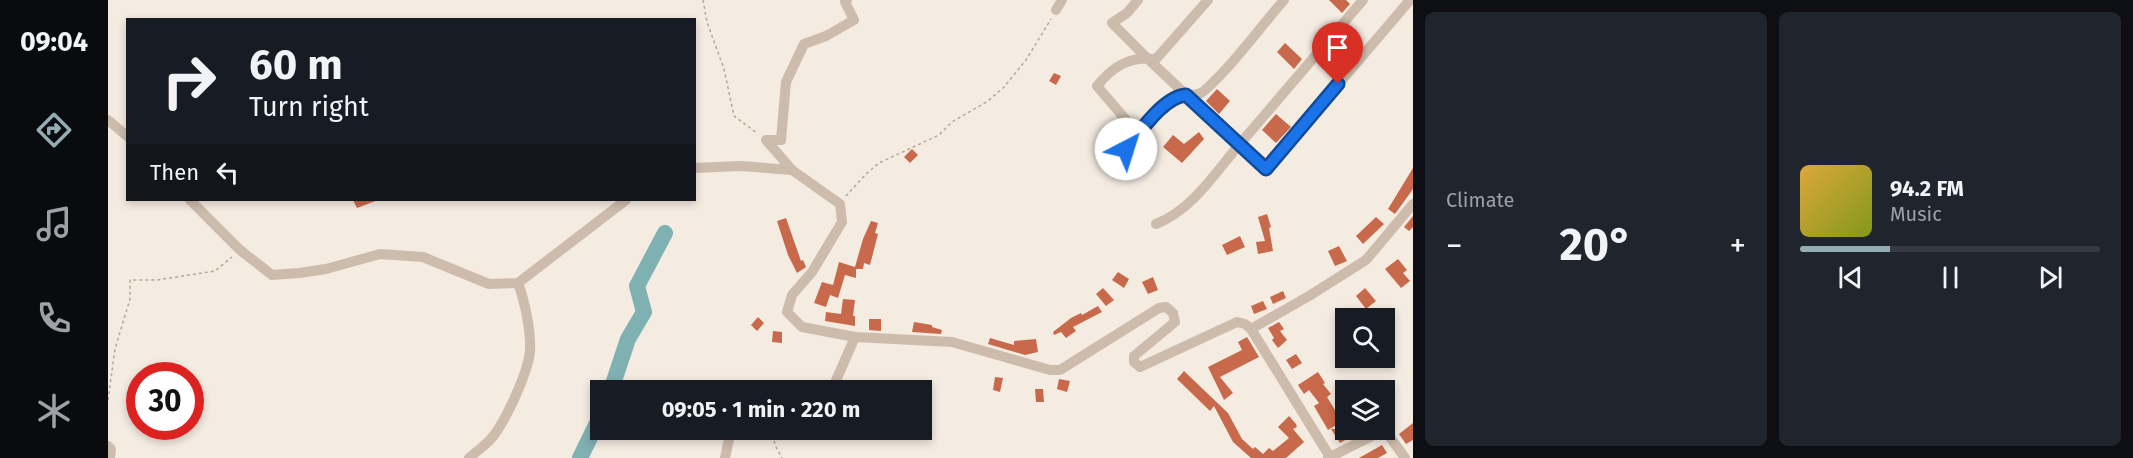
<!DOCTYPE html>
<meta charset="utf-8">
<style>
:root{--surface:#171b24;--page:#20242c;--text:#f1f3f6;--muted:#9ea1a6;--line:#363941;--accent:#92aeb2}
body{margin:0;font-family:"Fira Sans",sans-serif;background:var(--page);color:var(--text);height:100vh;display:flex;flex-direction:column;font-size:22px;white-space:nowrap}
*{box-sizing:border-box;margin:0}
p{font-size:20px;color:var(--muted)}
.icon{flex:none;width:33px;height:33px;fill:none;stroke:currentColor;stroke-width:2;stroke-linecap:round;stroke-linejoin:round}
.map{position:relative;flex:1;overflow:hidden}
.drawer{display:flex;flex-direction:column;gap:12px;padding:12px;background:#0d0f14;width:720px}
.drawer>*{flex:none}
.hud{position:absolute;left:18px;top:18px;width:570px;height:183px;border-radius:0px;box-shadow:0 3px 9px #0003;background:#171b24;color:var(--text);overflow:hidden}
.controls{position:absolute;left:1227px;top:308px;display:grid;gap:12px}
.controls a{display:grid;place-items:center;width:60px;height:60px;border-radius:0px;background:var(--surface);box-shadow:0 3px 9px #0003;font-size:30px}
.speed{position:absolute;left:18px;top:362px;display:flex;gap:12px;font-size:30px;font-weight:700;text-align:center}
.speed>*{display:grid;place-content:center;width:78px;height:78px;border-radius:50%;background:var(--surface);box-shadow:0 3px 9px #0003;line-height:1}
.speed .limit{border:9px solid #d22;background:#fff;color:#111}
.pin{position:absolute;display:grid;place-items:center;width:51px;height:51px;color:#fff;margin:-62px -26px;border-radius:50% 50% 50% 0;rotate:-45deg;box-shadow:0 0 6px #0007}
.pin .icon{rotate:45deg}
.me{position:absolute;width:66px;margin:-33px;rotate:40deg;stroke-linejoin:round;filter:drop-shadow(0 0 4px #0008)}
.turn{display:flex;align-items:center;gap:21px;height:126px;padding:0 24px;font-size:27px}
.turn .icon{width:78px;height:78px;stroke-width:2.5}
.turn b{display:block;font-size:42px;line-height:51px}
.then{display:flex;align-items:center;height:57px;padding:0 24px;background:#0003;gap:12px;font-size:22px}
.big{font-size:45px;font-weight:700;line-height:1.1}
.drawer .tile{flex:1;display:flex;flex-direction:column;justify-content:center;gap:9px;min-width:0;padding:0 21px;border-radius:9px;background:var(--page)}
.song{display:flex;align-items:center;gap:18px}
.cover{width:72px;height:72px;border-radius:9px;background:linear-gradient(135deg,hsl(40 70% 55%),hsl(70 70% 35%))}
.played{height:6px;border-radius:3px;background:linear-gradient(90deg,var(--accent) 30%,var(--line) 30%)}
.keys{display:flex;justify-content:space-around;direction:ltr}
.heat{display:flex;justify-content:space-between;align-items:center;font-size:33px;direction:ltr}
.drawer .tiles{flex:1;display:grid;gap:12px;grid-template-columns:repeat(2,1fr)}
.trip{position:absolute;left:482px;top:380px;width:342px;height:60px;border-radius:0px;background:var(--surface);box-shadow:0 3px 9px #0003;font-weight:700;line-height:60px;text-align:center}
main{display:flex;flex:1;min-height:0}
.menu{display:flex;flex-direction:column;width:108px;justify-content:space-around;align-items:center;background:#090b0e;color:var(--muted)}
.menu .icon{width:42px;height:42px}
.menu .on{color:var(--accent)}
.menu b{font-size:27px;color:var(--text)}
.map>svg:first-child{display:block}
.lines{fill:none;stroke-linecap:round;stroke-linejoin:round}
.river{stroke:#7fb0b2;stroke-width:16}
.building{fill:#c8694b}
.path{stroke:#b9a596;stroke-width:1.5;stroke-dasharray:3 3;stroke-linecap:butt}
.minor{stroke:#cdbbac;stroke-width:10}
.route-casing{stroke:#114b97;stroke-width:15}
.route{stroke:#1a73e8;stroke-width:10}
</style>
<main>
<nav class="menu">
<b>09:04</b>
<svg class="icon on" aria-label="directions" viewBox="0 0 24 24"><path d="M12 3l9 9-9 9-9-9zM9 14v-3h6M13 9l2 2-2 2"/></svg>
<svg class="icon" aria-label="music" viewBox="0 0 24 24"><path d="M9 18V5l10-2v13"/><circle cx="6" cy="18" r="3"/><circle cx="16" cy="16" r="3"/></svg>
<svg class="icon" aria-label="phone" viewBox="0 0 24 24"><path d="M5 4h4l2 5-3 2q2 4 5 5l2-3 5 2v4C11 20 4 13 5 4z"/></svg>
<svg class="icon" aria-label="climate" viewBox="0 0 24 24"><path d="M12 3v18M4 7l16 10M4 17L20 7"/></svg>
</nav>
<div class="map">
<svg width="1305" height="458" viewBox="0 0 1305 458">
<rect width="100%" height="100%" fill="#f4ebe1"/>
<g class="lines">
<g class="river">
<path d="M503,390L520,339L536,312L529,286L557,233"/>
<path d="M472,458L492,417"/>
</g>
</g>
<g class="building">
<path d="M1221,0H1238L1242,4L1234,13Z"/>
<path d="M1230,41L1244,54L1231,68L1217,56Z"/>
<path d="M1177,43L1194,59L1186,69L1169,52Z"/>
<path d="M946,73L953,76L948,85L941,81Z"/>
<path d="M1109,89L1122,101L1111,114L1098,101Z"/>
<path d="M1168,114L1183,127L1168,143L1154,130Z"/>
<path d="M1091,132L1096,139L1074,163L1055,147L1065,135L1076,144Z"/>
<path d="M804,149L810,155L802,163L796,157Z"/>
<path d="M1305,168V189L1287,214L1280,209Z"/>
<path d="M245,200H270L249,208Z"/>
<path d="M1159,214L1163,227L1161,228L1165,251L1150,254L1148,242L1157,241L1150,217Z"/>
<path d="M1305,216V227L1301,231L1296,227Z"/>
<path d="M1268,217L1276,224L1255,244L1248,236Z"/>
<path d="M678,218L693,261L695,260L698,267L689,273L680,255L669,221Z"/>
<path d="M763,221L770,223L767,233L770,234L762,265L756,263L755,269H748V278L737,275L730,298L722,295L718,307L706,303L714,282L725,285L731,262L747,267L755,239Z"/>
<path d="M1132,236L1137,247L1119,255L1114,245Z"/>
<path d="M1231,246L1239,261L1227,266L1220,251Z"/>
<path d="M1290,259L1299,270L1295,273L1302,281L1293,288L1277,269Z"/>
<path d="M1010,272L1021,279L1016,288L1004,280Z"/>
<path d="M1045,277L1050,290L1040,294L1034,282Z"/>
<path d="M995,288L1006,300L998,306L988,294Z"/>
<path d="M1257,288L1268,301L1258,309L1248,296Z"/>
<path d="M1175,291L1178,298L1165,304L1162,297Z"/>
<path d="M735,299L747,300L745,316H747V326L717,321L718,312L733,314Z"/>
<path d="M1155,301L1159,309L1146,314L1143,306Z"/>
<path d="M990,306L994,312L965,327L968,331L958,338L953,332L946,335L945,332L963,318L973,313L974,315Z"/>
<path d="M650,317L656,323L649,331L643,325Z"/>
<path d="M761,319H773V331L761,330Z"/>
<path d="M806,322L824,325V327L834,330L833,334L804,332Z"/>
<path d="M1171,322L1176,329L1172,331L1179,340L1170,348L1164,340L1166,338L1160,328Z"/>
<path d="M665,331L674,332V343L664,342Z"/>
<path d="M1139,337L1151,357L1112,377L1125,393L1116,400L1100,367L1134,350L1130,342Z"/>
<path d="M882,338L906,345V341L928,339L930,352L917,355L880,344Z"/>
<path d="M1188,354L1194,363L1184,369L1178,360Z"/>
<path d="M1076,371L1120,413L1134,439L1145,449L1147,447L1155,454L1161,448L1165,451L1181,438L1170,427L1181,416L1188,424L1189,427L1185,429L1196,442L1178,458H1143L1125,442L1106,406L1102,411L1069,379Z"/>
<path d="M1210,372L1217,383L1215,384L1223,394L1219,397L1227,410L1238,401V419L1220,430L1206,406L1211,403L1201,390L1196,394L1190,385Z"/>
<path d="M887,377L895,378L892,392L885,390Z"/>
<path d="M951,379L962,381L959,392L949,389Z"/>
<path d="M927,389H935L936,402H928Z"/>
<path d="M1305,423V440L1298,444L1291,434Z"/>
<path d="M679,429H687L689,440H680Z"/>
<path d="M1223,429H1242L1246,435L1232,443Z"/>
<path d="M1274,445L1279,453L1270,458H1251Z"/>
</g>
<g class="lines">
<g class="path">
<path d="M595,0L599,22L616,69L626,116L649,133"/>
<path d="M738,196L758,174L771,163L831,135L844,122L880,101L896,87L918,60L943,19"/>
<path d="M0,400L7,349L22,299V280H49L107,271L124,257"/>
<path d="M664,429L667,445L674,458"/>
</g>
<g class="minor">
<path d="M1030,0L1019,13L1004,23L1039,58L1131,145L1255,0"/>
<path d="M948,10L954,0"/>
<path d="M0,120L20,137"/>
<path d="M1034,130L1029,131L1024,127L989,86C1005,66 1022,56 1048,59L1100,0"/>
<path d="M1018,149C1033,132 1047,109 1065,98C1075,92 1088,98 1096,91C1126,64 1150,30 1176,0"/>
<path d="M586,168L633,166L684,170L732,204L734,222L704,272L684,295L679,312L694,327L747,337L844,342L942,370H952L1051,308L1058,307L1065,313L1067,322L1026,356V362L1032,367L1129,322L1137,324L1143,329L1222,457L1220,458"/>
<path d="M684,170L658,140H673L678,82L696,44L718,36L746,20L737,2L739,0"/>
<path d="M82,200L132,250L164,275L191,273L218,269L272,254L315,257L381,284L410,283L518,200"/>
<path d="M1048,224C1084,210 1107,173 1131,145L1158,169L1302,0"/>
<path d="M1143,329L1201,296L1258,260L1305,204"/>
<path d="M712,390L726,385L747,337"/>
<path d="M0,446L3,449L2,458"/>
<path d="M1222,457L1274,431L1279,433L1297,458"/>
<path d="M361,458C368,452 376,446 382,440C397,423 420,373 422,351C423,331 417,302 410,283"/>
<path d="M617,458L623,429"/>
</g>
</g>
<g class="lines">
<g class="route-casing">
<path id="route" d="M1018,149C1033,131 1055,97 1078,95L1158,169L1230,84"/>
</g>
<use href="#route" class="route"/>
</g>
</svg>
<div class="controls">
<a><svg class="icon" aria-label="search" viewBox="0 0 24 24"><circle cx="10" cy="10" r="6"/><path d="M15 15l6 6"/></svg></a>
<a><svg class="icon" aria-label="layers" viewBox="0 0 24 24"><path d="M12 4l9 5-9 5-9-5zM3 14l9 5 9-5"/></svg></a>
</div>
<div class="speed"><div class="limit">30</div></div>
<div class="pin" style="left:1230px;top:84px;background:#d93025"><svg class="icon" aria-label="arrive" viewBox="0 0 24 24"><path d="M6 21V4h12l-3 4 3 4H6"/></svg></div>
<svg class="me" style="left:1018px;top:149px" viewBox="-20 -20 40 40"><circle r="19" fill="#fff"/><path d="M0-13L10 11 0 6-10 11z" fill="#1a73e8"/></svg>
<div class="trip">09:05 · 1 min · 220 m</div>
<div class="hud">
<div class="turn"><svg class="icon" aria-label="right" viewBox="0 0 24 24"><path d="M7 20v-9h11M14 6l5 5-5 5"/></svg><div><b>60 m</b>Turn right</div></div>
<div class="then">Then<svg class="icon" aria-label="left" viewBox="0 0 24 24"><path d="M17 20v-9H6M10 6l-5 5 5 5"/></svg></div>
</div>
</div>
<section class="drawer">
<div class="tiles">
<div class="tile"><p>Climate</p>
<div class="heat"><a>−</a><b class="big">20°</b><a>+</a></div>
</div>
<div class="tile">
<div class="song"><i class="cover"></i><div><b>94.2 FM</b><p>Music</p></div></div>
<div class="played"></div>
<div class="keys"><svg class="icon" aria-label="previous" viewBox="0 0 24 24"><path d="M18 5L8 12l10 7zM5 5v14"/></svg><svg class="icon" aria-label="pause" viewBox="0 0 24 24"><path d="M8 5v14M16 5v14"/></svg><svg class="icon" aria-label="next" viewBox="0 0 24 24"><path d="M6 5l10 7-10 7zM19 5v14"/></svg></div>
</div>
</div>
</section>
</main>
